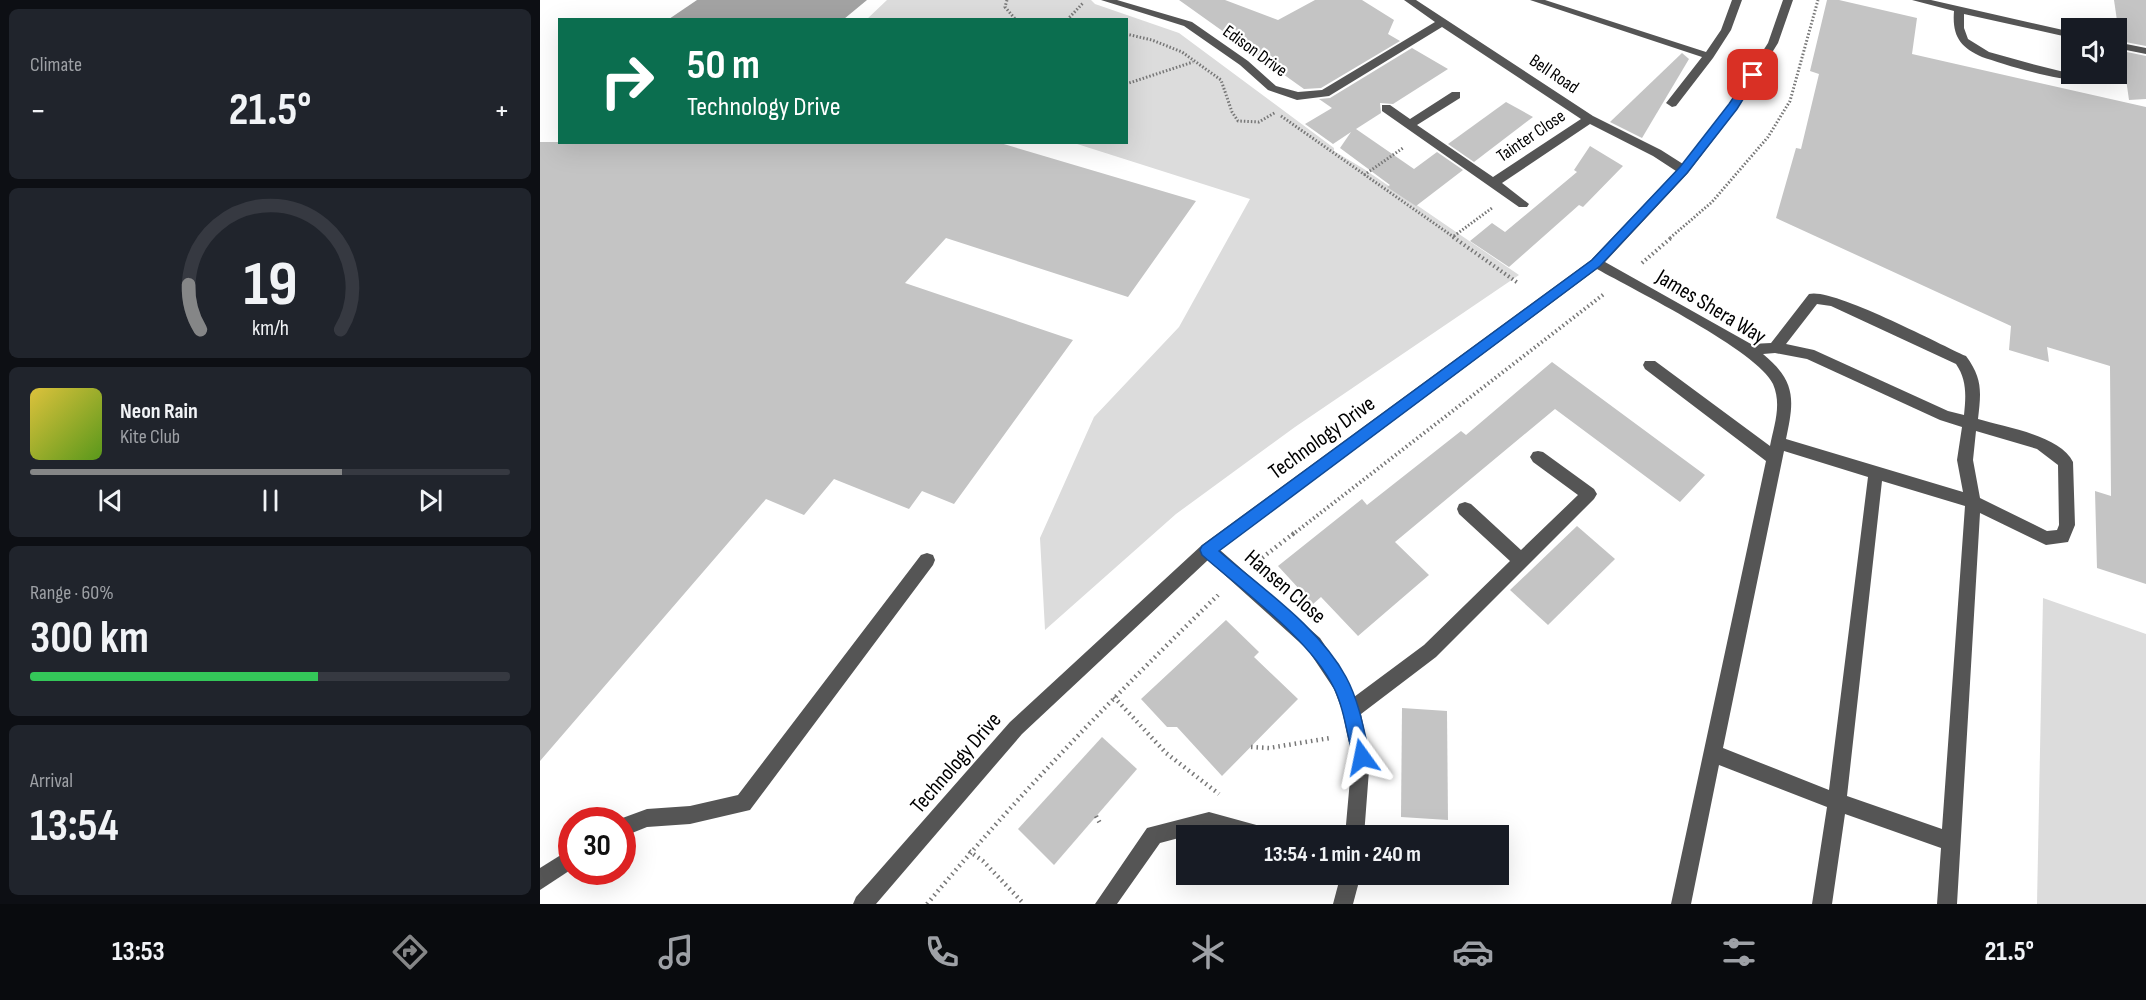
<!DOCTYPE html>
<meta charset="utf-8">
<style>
:root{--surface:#171b24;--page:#20242c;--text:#f1f3f6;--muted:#9ea1a6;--line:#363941;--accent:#858687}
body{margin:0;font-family:"Sofia Sans Condensed",sans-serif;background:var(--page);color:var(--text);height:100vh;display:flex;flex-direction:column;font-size:22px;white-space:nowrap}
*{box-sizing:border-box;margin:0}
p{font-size:20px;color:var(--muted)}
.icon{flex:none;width:33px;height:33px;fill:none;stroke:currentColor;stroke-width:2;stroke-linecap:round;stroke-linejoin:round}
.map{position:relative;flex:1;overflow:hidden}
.drawer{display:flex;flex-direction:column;gap:9px;padding:9px;background:#0d0f14;width:540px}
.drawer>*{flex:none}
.top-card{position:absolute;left:18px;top:18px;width:570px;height:126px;border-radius:0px;box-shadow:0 6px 24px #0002;background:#0b6e4f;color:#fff;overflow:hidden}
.controls{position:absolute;left:1521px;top:18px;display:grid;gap:12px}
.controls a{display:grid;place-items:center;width:66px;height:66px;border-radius:0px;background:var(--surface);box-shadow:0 6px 24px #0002;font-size:30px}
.speed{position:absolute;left:18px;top:807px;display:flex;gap:12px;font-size:30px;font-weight:700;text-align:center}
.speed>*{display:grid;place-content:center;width:78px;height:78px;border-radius:50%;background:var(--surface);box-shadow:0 6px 24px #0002;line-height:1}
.speed .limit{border:9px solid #d22;background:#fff;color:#111}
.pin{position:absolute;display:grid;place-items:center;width:51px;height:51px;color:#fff;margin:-26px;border-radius:12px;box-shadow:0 3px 9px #0006}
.me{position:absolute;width:66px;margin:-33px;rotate:348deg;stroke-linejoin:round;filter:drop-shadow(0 0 4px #0008)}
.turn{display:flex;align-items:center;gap:21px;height:126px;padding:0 30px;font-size:27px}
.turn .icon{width:78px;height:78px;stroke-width:2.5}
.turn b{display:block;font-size:42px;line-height:51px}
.big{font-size:45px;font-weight:700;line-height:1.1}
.drawer .card{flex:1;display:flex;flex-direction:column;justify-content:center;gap:9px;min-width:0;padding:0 21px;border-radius:9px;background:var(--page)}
.drawer .dial{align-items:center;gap:0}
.dial svg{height:156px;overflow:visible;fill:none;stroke:var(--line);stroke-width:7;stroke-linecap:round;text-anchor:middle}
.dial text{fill:var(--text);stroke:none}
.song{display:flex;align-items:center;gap:18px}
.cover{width:72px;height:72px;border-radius:9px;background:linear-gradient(135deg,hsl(50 70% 55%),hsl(90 70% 35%))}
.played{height:6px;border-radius:3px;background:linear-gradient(90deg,var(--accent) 65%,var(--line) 65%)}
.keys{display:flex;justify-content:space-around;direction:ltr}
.heat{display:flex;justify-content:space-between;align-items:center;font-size:33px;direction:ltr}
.charge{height:9px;border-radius:4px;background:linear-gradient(90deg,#34c759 60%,var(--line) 0)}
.trip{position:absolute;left:636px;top:825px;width:333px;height:60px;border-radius:0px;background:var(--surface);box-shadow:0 6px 24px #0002;font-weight:700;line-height:60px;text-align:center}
.tabs{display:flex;height:96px;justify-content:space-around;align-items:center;background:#090b0e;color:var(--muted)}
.tabs .icon{width:42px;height:42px}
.tabs .on{color:var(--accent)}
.tabs b{font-size:27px;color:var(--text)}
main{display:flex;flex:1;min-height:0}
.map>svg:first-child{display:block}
.green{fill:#dcdcdc}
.water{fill:#a3a3a3}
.building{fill:#c4c4c4}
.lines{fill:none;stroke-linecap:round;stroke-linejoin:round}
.path-far2{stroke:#777;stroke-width:3;stroke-dasharray:1.5 2;stroke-linecap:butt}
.path-far1{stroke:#777;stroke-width:4;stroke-dasharray:1.5 3;stroke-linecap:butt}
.path{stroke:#777;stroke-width:4.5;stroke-dasharray:1.5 4;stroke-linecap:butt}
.minor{fill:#555;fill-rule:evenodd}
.route{fill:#1a73e8;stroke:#114b97;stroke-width:1.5}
.labels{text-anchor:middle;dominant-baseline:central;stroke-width:4.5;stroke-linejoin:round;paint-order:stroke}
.far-street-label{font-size:18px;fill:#000;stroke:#fff}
.street-label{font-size:22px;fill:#000;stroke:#fff}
</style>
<main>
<section class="drawer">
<div class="card"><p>Climate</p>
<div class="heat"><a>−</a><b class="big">21.5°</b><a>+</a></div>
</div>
<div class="card dial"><svg viewBox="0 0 100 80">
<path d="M14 69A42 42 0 1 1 86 69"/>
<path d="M14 69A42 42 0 0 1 8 46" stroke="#858687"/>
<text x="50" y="56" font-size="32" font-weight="700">19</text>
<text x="50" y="72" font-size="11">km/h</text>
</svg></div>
<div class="card">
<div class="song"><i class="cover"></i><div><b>Neon Rain</b><p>Kite Club</p></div></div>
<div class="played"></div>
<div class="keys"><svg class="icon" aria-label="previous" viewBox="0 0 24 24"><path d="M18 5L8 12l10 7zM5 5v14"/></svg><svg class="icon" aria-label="pause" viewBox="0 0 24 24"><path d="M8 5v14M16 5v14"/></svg><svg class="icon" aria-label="next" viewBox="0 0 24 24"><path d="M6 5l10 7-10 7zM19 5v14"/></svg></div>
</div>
<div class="card"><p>Range · 60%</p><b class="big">300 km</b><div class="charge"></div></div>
<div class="card"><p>Arrival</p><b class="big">13:54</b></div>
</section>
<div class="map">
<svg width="1606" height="904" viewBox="0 0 1606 904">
<rect width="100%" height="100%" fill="#fff"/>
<g class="green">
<path d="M347,0H551L555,4L639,33L794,148V151L824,169L979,275L755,427L636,514L505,630L500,538L554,417L639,327L710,199L534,143L586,142V20H326Z"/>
<path d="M1503,598L1606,634V904H1497Z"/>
</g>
<path class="water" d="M157,0H327L304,19H129Z"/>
<g class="building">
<path d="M639,0H685L738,20L775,0H822L854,20L848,34L860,41L781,88L764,89Z"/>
<path d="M1287,0H1299L1377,18L1372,54L1606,107V584L1557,568L1555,491L1571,496L1570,366L1507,347L1509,362L1469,350L1471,326L1236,218L1256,148L1261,149L1279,74L1270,71Z"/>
<path d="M1574,0H1606V46L1580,41Z"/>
<path d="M872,48L908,69L853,104L840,103L841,113L816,129L874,169L897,152L923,170L876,206L847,187L850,185L800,148L811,132L793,144L765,124L792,108L779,99L790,98Z"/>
<path d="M1582,51L1606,56V99L1589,100Z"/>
<path d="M1142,53L1149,59L1102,138L1070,122Z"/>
<path d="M966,102L993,117L934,162L908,144Z"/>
<path d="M0,142H457L656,201L588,297L406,238L365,283L533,340L414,504L382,491L369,509L294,479L264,515L226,499L0,761Z"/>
<path d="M1050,146L1083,166L1043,207L1039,205L969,267L930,241L952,223L965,232L1037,172L1034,170Z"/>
<path d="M1012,362L1165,475L1140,502L1015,409L855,542L889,575L818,636L781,597L773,604L738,566L822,499L827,505L921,431L926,435Z"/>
<path d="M1037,526L1075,559L1008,625L970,590Z"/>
<path d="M686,620L719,652L714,657L758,699L682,776L637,727H627L601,699Z"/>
<path d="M862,708L907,711L908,820L861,817Z"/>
<path d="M562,737L597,769L514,865L478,829Z"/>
</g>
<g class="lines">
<g class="path-far2">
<path d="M467,0L465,7L476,20"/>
<path d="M527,20L543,3"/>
<path d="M586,34L612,40L642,52L681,80L692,112L698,121L719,122L736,112"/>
<path d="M586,84L653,62"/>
<path d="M741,116L915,238"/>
<path d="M824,175L863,148"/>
<path d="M914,236L952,208"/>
<path d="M1130,238L1172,202L1228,137L1250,101L1278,0"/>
</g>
<g class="path-far1">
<path d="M913,237L978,283"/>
<path d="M1102,263L1132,237"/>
<path d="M752,535L1064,294"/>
</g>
<g class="path">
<path d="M718,561L754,533"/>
<path d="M574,697L626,753L679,794"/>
<path d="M711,747L729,748L790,738"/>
<path d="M556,816L561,825"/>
<path d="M429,851L443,861L484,904"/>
<path d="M387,904C478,795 576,694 678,595"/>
</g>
<g class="minor">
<path d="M561,0H577L652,22L708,61L736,86L758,92L782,90L895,22L864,0H876L1053,116L1121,150L1143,164L1189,104L1228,43L1243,0H1253L1238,43L1197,109L1148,173L1065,262L1211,344L1231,343L1269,294C1292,287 1399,344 1426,356C1443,379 1441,392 1438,419C1464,427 1520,435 1533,462L1535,525L1528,542L1506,545L1440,513L1417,904H1397L1401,848L1305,814L1292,904H1272L1287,807L1179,765L1151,904H1131L1226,461L1105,369L1103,365L1105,361H1115L1230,446C1234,425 1242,405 1233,384C1218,351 1094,290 1057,269L680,550L780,638L806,677L814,697L884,645L970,561L919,514L917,509L919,504L925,502L931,504L981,550L1038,495L993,462L990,457L993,452L998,451L1003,452L1054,489L1057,494L1054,499L896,657L821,714L830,757L824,836H805L812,757L802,710L794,689L768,650L668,560L482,734L336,904H313L316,897L470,722L662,545L1051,260L1136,171L1113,156L1050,124L962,183L989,204L987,207H979L842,111V105H850L870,119L912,92H920V98L877,125L953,177L1041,119L902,27L789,96L757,100L728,90L700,65L644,26ZM1277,304L1291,306L1416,364C1427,380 1426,396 1424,415L1408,411L1274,350L1246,344ZM1235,353L1267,359L1400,420L1422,427L1417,460L1423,492L1246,439C1254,401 1257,382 1223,354ZM1436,431L1497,449L1518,465L1519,525L1517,530L1507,531L1440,498L1433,460ZM1244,451L1328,477L1289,790L1183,748ZM1342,481L1425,506L1402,829L1307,796Z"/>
<path d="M990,0H1005L1166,52L1181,30L1192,0H1202L1191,30L1173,58L1136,106L1132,107L1126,103L1162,57Z"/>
<path d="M1372,0H1391L1532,32V38L1424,14V28L1428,39L1449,52L1496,65L1532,74H1569C1548,93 1467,65 1442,57C1420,47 1412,36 1414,11Z"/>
<path d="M1576,42L1606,48V54L1576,48Z"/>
<path d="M387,553L393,555L395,560L393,565L210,810L150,824L107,827L82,837V820H77L107,809L150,806L198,795L381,555Z"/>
<path d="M669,812L720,826L727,829L729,836H686L669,830L620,843L577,904H555L607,828Z"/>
<path d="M32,848V869L0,890V868Z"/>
<path d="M801,874H821L813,904H793Z"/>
</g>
</g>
<path class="route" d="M1213,72L1218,75L1197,109L1147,173L1060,266L679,551C721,588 779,627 806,677C819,701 824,730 830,757L827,763L822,765L816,763C806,739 806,711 794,688C771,640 703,591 662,555L660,550L662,546L1052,260L1140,167L1189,104L1210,73Z"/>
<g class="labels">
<g class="far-street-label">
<text transform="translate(715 51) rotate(36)">Edison Drive</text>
<text transform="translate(1014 74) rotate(34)">Bell Road</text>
<text transform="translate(991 136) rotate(-34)">Tainter Close</text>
</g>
<g class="street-label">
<text transform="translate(1171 307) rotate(31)">James Shera Way</text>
<text transform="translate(782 438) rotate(-36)">Technology Drive</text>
<text transform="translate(745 587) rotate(41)">Hansen Close</text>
<text transform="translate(416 763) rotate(-49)">Technology Drive</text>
</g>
</g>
</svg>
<div class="controls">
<a><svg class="icon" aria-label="sound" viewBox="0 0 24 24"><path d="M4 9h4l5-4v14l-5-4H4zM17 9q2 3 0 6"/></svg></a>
</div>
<div class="speed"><div class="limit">30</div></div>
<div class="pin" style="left:1213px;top:75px;background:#d93025"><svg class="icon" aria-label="arrive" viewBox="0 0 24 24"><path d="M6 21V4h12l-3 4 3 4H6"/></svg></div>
<svg class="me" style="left:822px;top:757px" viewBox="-20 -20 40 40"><path d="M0-17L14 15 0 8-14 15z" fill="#1a73e8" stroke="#fff" stroke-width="4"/></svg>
<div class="trip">13:54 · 1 min · 240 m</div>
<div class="top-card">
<div class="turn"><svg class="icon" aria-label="right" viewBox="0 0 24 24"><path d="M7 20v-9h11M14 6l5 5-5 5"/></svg><div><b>50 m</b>Technology Drive</div></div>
</div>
</div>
</main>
<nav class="tabs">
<b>13:53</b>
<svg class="icon on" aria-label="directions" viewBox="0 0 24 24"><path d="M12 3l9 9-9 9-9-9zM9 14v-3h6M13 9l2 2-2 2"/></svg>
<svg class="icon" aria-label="music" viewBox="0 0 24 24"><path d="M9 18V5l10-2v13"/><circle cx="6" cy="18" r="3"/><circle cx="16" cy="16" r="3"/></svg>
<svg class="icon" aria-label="phone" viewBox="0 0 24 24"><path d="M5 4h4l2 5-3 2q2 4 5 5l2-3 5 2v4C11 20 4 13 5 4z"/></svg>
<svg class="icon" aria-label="climate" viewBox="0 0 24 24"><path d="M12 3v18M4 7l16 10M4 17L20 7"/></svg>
<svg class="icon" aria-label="car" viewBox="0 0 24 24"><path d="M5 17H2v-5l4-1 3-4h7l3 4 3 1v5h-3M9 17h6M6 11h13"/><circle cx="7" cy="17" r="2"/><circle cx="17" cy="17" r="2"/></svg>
<svg class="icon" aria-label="filters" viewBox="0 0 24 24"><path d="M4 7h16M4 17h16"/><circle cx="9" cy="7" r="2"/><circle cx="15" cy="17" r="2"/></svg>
<b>21.5°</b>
</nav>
